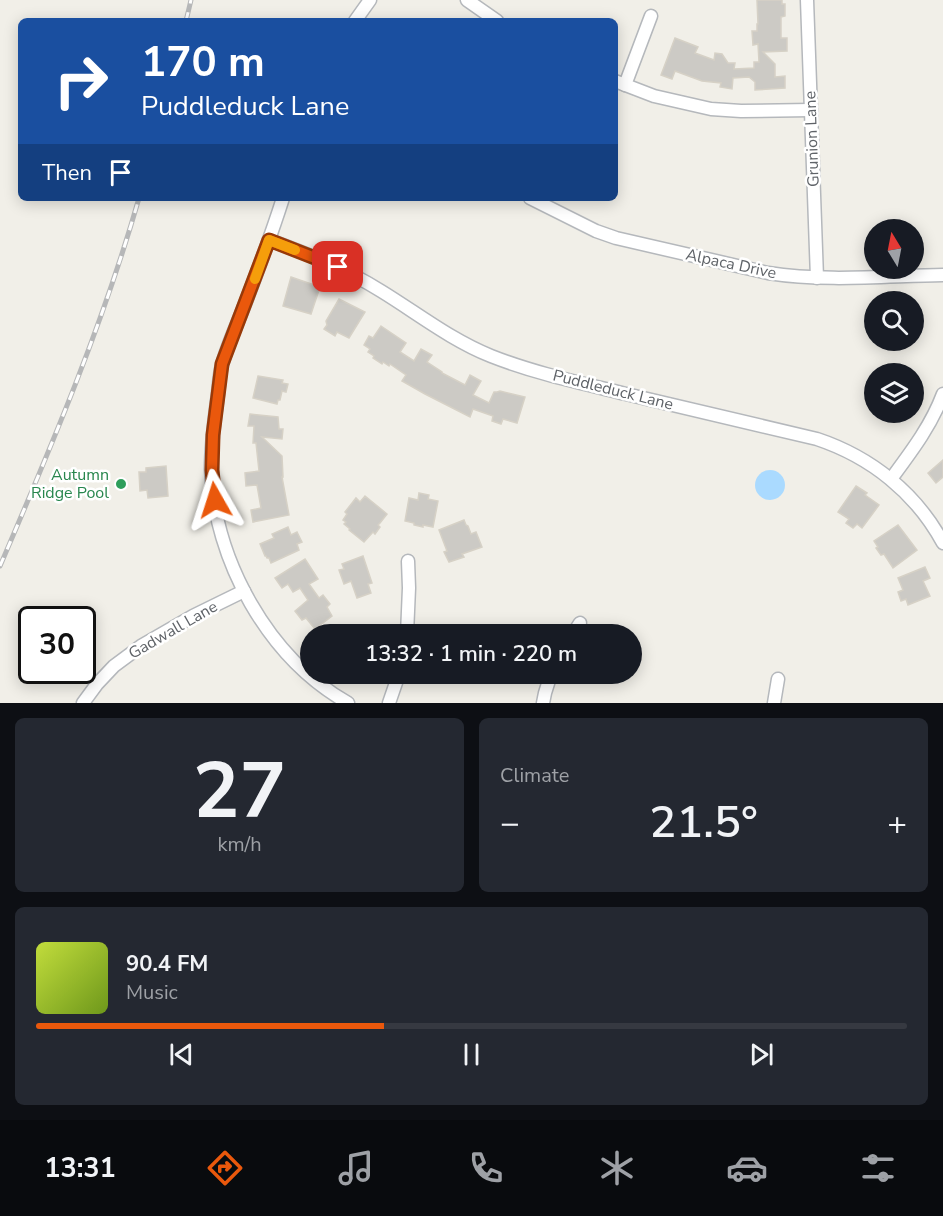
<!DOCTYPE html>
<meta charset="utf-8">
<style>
:root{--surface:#171b24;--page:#242831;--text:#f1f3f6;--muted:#9ea1a6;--line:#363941;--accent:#ea580c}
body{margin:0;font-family:"Nunito Sans",sans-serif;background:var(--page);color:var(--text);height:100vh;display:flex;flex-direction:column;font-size:22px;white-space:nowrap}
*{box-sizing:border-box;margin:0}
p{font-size:20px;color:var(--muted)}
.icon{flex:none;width:33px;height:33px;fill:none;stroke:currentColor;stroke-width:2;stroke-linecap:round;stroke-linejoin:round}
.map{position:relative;height:703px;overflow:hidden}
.side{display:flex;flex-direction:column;gap:15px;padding:15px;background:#0d0f14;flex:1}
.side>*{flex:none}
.hud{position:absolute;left:18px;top:18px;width:600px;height:183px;border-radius:9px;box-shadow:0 3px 15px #0003;background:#1a4fa0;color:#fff;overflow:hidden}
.needle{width:39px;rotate:350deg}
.controls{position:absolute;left:864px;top:219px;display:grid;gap:12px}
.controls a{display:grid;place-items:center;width:60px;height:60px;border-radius:50%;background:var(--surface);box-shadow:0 3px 15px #0003;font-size:30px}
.speed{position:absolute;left:18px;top:606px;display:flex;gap:12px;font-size:30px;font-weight:700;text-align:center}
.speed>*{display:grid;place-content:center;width:78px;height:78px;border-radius:50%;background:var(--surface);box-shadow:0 3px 15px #0003;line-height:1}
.speed .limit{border:3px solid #111;border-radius:9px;background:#fff;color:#111}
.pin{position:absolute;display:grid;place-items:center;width:51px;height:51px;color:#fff;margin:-26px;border-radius:12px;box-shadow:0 3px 9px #0006}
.me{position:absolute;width:66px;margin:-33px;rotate:354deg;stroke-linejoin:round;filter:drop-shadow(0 0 4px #0008)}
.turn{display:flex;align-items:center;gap:21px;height:126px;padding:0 24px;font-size:27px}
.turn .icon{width:78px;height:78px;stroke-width:2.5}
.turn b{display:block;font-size:42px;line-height:51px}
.then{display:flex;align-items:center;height:57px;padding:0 24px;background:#0003;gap:12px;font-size:22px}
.big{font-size:45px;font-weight:600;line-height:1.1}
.side .card{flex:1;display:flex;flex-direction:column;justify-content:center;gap:9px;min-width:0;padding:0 21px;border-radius:9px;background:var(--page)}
.side .dial{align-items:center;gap:0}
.dial b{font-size:78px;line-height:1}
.song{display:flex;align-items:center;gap:18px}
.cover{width:72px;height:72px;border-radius:9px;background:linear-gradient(135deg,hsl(70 70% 55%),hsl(80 70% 35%))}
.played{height:6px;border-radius:3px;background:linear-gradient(90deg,var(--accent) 40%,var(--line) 40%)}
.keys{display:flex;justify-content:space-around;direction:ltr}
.heat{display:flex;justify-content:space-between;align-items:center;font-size:33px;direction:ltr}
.side .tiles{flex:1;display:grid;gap:15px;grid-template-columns:1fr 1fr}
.card:last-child{grid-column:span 2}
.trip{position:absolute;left:300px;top:624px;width:342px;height:60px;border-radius:30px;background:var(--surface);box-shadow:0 3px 15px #0003;font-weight:600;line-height:60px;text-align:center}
.dock{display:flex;height:96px;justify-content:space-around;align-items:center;background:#090b0e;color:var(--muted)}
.dock .icon{width:42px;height:42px}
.dock .on{color:var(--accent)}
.dock b{font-size:27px;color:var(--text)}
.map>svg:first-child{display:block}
.water{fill:#aadaff}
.building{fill:#cccac5;stroke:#d6d1c6;stroke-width:1.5}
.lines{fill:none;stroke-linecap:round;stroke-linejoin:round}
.minor-casing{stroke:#b5b8bc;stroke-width:15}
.minor{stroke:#fff;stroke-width:12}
.rail-casing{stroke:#b6b7b8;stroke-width:5}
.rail{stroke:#fff;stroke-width:3;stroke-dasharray:9;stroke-linecap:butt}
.route-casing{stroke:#983908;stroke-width:15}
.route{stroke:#ea580c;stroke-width:10}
.slow{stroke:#f59e0b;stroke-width:10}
.leisure-dot{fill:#2e9e5b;stroke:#fff;stroke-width:2}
.labels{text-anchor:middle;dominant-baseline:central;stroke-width:5;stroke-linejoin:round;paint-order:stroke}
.street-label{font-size:16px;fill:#5f6368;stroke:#fff}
.leisure-label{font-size:16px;fill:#27864d;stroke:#fff;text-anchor:end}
</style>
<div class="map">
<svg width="943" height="703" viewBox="0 0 943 703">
<rect width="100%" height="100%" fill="#f1efe8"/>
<circle class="water" cx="770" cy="485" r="15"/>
<g class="building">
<path d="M757,0H782V4H785V16L781,17V38H787V51L763,52L775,64V77L785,76V88L755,90V82L749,77L733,78L732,89L720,87L721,83L702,81L675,71L672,79L661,75L675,38L698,47L695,53L714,60L715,53L722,54L728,63H735L734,69L754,68V62H759L758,44L753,45L752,31H757V24H758Z"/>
<path d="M291,277L320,287L311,314L283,306Z"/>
<path d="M339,299L365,312L349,338L337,332L335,336L324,329L327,325L326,321Z"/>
<path d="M381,326L406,343L400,352L414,361L421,349L432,355L427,362L442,372V373L465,385L470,375L481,381L473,395L489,403L494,392H497L500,391L525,397L517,423L503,419L501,424L492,421L493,416L473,409L470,417L425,394L402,381L406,375L390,364L389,366L383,362L382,364L373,358L374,356L368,352L370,349L364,345L369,336L373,338Z"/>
<path d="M258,376L283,380L282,383L288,384L286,392L282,391L280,400H278L277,404L253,398Z"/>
<path d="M250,414L278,417L279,429H283L282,439L262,437L282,456L283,477H282L289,515L253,522L251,510L261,508L257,485L246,486L245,473L259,471L256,443H253L254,426H248Z"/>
<path d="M943,460V477L936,483L928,473Z"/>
<path d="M166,466L168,496L148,498L147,490L140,491L139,472H146V468Z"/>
<path d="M856,486L867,493L865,495L879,505L862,528L857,524L853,528L846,523L849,519L838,512Z"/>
<path d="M419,493L429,495L428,499L438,501L433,527L423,525V527L414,525V523L405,521L409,498L418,500Z"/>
<path d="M365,496L387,514L380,523L378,525L380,527L375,534L373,532L364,542L349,530L350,529L344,524L346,522L343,520L347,514L345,512L356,498L360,502Z"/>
<path d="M464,520L466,525L468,526L471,534L476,532L482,547L462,554L464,557L449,562L444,552L447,551L439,530Z"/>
<path d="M898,525L917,550L893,568L884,554L881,555L876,548L878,547L874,541Z"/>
<path d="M288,527L291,535L297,532L302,542L297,544L299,550L271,563L269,558H267L266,556H265L260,544L274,538L272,534Z"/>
<path d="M363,556L372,583L368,584L371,593L357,598L351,581L344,584L339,570L344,569L342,564Z"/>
<path d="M305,559L318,579L309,584L319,598L323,595L330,604L327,607L332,616L315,629L306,618L302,620L295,611L308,600L300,588L293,592L288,584L282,588L275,578Z"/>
<path d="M925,567L930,578L923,581L930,596L908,605L906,599L901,601L898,592L903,590L898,578Z"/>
</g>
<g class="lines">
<g class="minor-casing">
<g id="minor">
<path d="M467,0L497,21"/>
<path d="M807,0L817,278"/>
<path d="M355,21L370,0"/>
<path d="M615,81L654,96L711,109L741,111L811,110"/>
<path d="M625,85L651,16"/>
<path d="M283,198C271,236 257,273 243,309C236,327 227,346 222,365C219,376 219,389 217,401C214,423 211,446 211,469C214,560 268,658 348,703"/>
<path d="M530,198L596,231L616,238L768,273C826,282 885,276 943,275"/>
<path d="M269,240C308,254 346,269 381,291C417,313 451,340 491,356C534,373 581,383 626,394C690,409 754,424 817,439C871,457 916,493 943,543"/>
<path d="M891,479C911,452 931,426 943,394"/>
<path d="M407,634L409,588L408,561"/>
<path d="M573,634L580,623"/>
<path d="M83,703L97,684L114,666L141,646L193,616L244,591"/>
<path d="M389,703L399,674"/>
<path d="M543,703L545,693L551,674"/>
<path d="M774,703L778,679"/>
</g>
</g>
<use href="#minor" class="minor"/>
<g class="rail-casing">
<g id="rail">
<path d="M186,21L191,0"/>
<path d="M0,566C52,445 103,324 139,198"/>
</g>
</g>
<use href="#rail" class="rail"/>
</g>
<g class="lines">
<g class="route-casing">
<path id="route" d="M215,500L212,470L213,435L222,364L269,240L338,267"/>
</g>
<use href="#route" class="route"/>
<path class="slow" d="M255,279L269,240L295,250"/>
</g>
<circle class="leisure-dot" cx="121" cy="484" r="6"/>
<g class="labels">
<g class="street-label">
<text transform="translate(812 139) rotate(-92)">Grunion Lane</text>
<text transform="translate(731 264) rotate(12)">Alpaca Drive</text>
<text transform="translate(613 390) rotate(14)">Puddleduck Lane</text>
<text transform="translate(173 630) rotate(-30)">Gadwall Lane</text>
</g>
<g class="leisure-label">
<text x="109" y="475">Autumn<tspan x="109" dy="18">Ridge Pool</tspan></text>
</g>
</g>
</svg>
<div class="controls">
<a><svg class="needle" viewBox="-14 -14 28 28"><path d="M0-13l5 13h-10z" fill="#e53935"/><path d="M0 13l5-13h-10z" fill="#9ea1a6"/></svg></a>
<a><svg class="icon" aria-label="search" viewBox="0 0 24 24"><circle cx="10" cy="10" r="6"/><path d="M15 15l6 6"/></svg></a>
<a><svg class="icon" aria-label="layers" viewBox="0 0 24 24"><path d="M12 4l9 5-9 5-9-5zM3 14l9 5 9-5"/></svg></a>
</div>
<div class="speed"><div class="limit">30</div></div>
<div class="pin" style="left:338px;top:267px;background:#d93025"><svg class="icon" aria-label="arrive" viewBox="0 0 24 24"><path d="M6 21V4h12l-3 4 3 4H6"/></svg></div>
<svg class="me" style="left:215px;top:500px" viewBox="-20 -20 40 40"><path d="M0-17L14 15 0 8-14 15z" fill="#ea580c" stroke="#fff" stroke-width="4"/></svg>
<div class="trip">13:32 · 1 min · 220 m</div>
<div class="hud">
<div class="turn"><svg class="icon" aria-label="right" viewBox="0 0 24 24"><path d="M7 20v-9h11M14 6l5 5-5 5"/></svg><div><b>170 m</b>Puddleduck Lane</div></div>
<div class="then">Then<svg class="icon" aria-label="arrive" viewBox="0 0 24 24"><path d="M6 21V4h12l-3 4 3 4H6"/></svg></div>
</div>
</div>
<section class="side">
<div class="tiles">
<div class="card dial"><b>27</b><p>km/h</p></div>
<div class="card"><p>Climate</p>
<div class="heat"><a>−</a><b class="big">21.5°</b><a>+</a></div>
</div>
<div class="card">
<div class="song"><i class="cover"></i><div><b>90.4 FM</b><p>Music</p></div></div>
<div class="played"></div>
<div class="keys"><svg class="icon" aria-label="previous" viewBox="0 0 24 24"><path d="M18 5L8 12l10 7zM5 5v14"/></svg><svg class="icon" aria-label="pause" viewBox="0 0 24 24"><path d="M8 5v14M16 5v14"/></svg><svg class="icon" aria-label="next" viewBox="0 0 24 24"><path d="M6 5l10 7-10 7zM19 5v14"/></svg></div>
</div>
</div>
</section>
<nav class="dock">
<b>13:31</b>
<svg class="icon on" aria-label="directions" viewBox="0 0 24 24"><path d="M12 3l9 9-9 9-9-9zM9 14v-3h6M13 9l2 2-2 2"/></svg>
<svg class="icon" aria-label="music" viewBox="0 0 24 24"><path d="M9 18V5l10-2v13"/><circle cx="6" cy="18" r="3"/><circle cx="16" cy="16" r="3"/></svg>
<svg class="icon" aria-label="phone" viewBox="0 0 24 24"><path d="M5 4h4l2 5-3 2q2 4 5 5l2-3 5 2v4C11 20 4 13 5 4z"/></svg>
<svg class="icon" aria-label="climate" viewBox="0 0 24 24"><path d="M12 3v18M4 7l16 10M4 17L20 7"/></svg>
<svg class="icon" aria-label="car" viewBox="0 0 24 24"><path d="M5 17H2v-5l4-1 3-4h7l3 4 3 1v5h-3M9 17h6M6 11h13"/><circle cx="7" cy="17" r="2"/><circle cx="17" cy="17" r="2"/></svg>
<svg class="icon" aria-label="filters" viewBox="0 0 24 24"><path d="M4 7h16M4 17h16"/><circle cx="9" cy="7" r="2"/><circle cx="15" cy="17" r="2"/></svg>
</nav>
